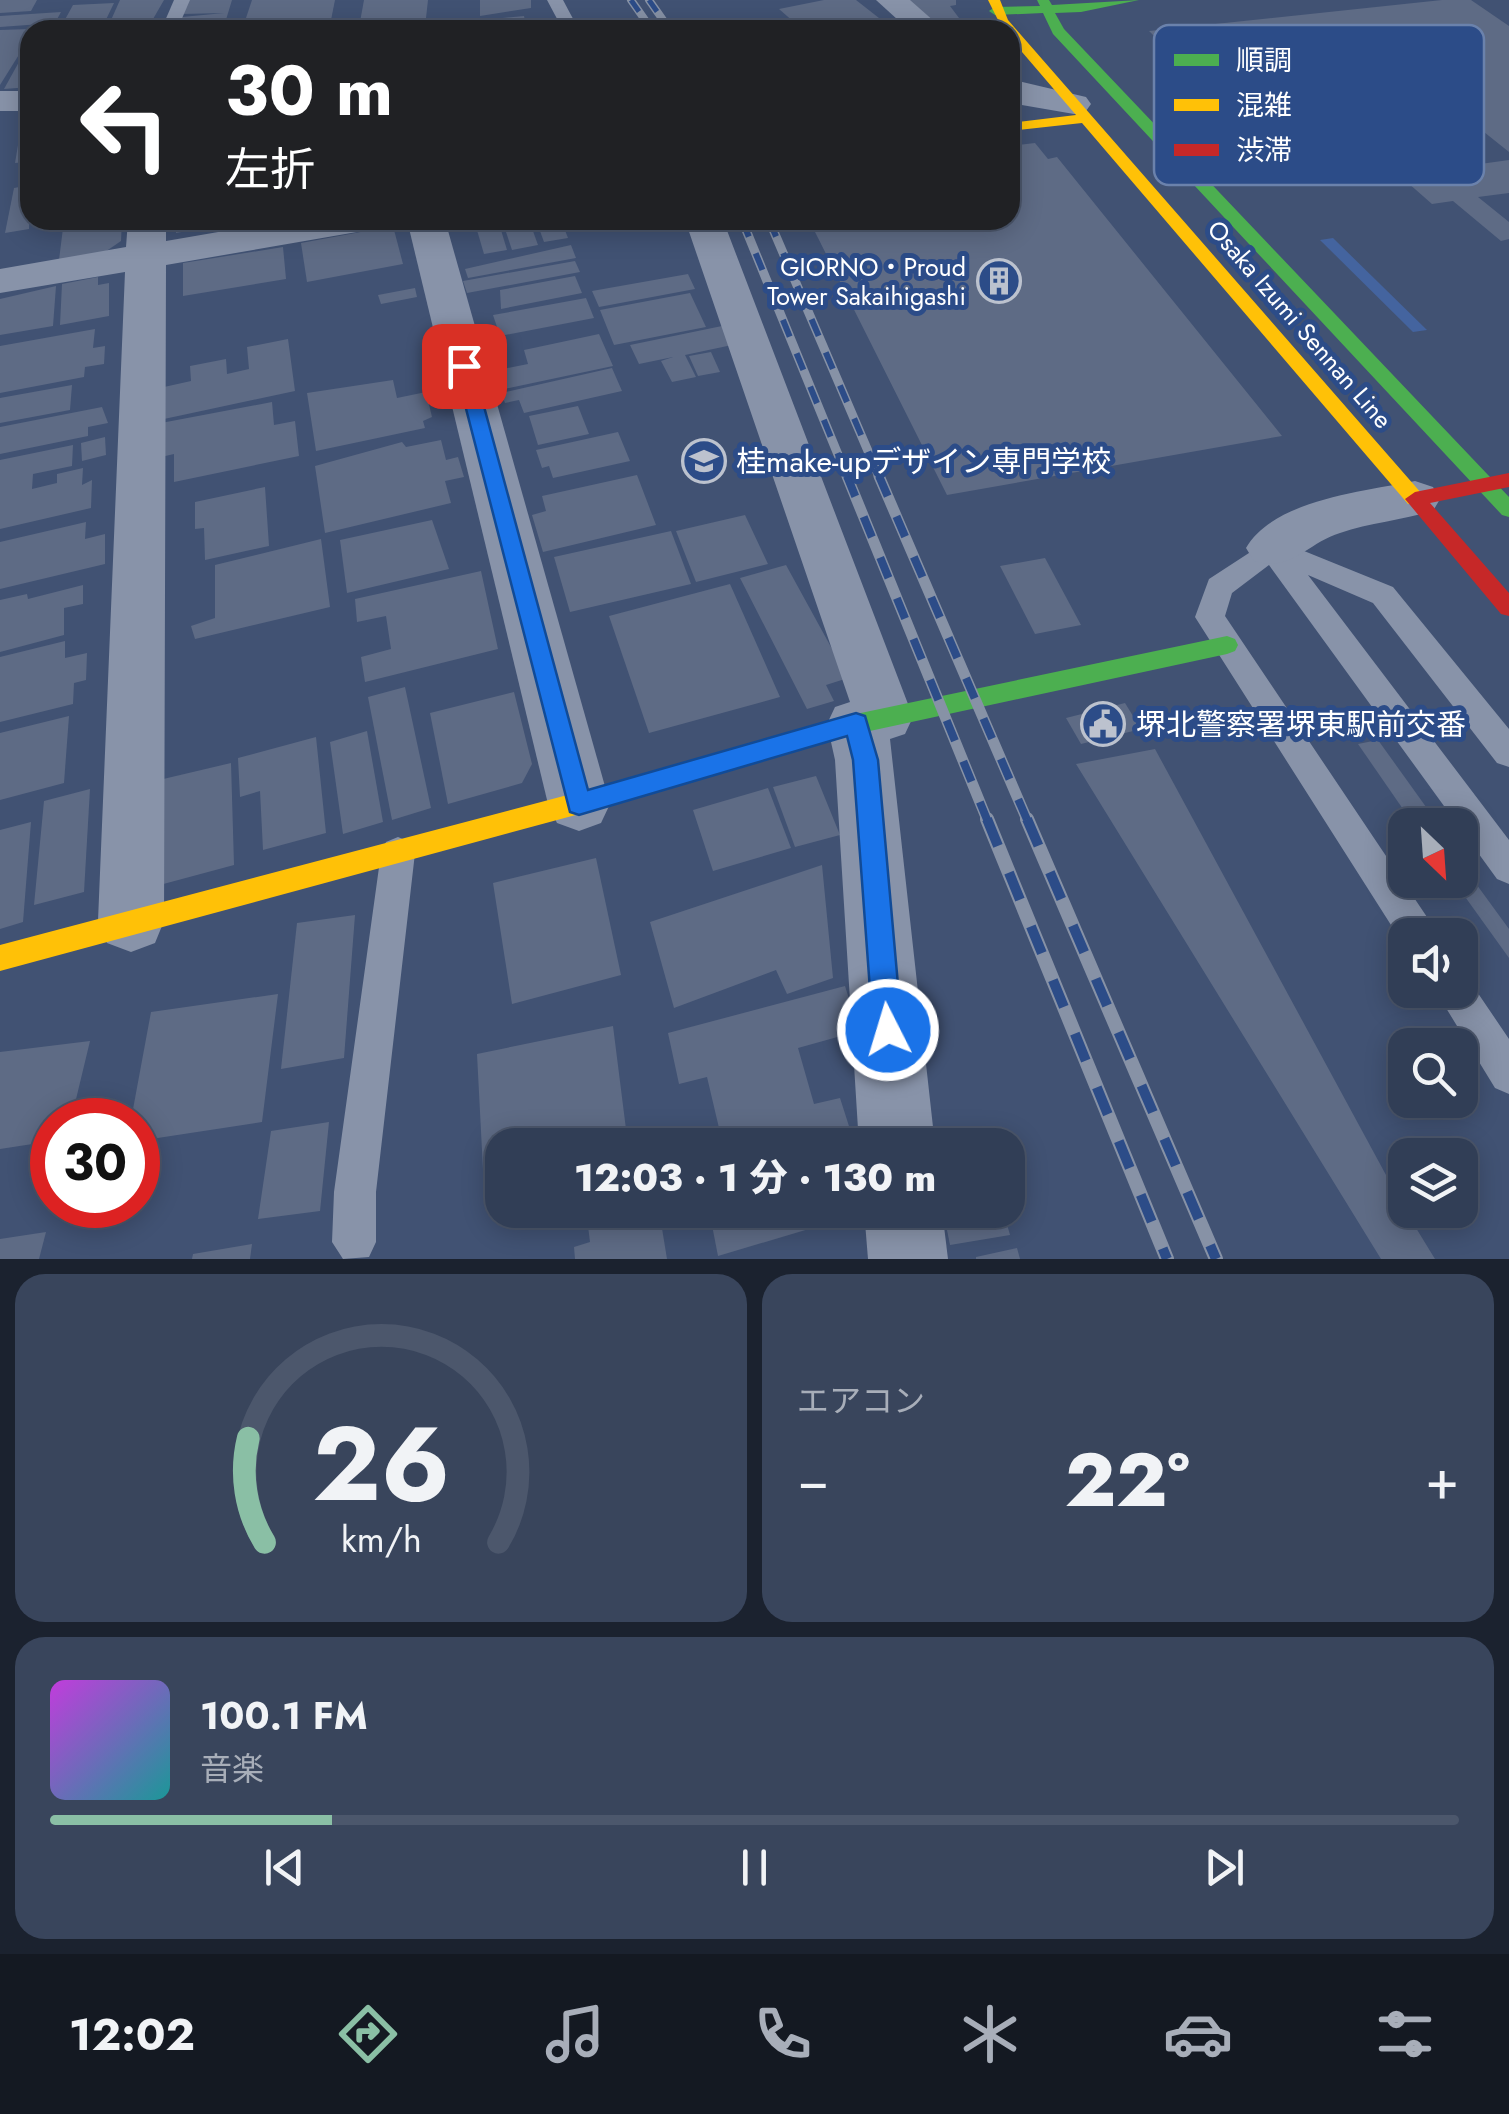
<!DOCTYPE html>
<html lang="ja">
<meta charset="utf-8">
<style>
:root{--surface:#313e56;--page:#39455c;--text:#f1f3f6;--muted:#a8aeb9;--line:#4c576c;--accent:#8abfa5}
body{margin:0;font-family:Jost,"Noto Sans JP",sans-serif;background:var(--page);color:var(--text);height:100vh;display:flex;flex-direction:column;font-size:38px;white-space:nowrap}
*{box-sizing:border-box;margin:0}
p{font-size:32px;color:var(--muted)}
.icon{flex:none;width:55px;height:55px;fill:none;stroke:currentColor;stroke-width:2;stroke-linecap:round;stroke-linejoin:round}
.map{position:relative;height:1259px;overflow:hidden}
.drawer{display:flex;flex-direction:column;gap:15px;padding:15px;background:#1b222f;flex:1}
.drawer>*{flex:none}
.hud{position:absolute;left:20px;top:20px;width:1000px;height:210px;border-radius:30px;box-shadow:0 5px 25px #0003,0 0 0 2px var(--line);background:#202124;color:#fff;overflow:hidden}
.needle{width:65px;rotate:155deg}
.controls{position:absolute;left:1388px;top:808px;display:grid;gap:20px}
.controls a{display:grid;place-items:center;width:90px;height:90px;border-radius:20px;background:var(--surface);box-shadow:0 5px 25px #0003,0 0 0 2px var(--line);font-size:50px}
.speed{position:absolute;left:30px;top:1098px;display:flex;gap:20px;font-size:50px;font-weight:700;text-align:center}
.speed>*{display:grid;place-content:center;width:130px;height:130px;border-radius:50%;background:var(--surface);box-shadow:0 5px 25px #0003,0 0 0 2px var(--line);line-height:1}
.speed .limit{border:15px solid #d22;background:#fff;color:#111}
.pin{position:absolute;display:grid;place-items:center;width:85px;height:85px;color:#fff;margin:-42px;border-radius:20px;box-shadow:0 5px 15px #0006}
.me{position:absolute;width:110px;margin:-55px;rotate:355deg;stroke-linejoin:round;filter:drop-shadow(0 0 8px #0008)}
.turn{display:flex;align-items:center;gap:35px;height:210px;padding:0 40px;font-size:45px}
.turn .icon{width:130px;height:130px;stroke-width:2.5}
.turn b{display:block;font-size:70px;line-height:85px}
.big{font-size:75px;font-weight:800;line-height:1.1}
.drawer .widget{flex:1;display:flex;flex-direction:column;justify-content:center;gap:15px;min-width:0;padding:0 35px;border-radius:30px;background:var(--page)}
.drawer .dial{align-items:center;gap:0}
.dial svg{height:260px;overflow:visible;fill:none;stroke:var(--line);stroke-width:7;stroke-linecap:round;text-anchor:middle}
.dial text{fill:var(--text);stroke:none}
.song{display:flex;align-items:center;gap:30px}
.cover{width:120px;height:120px;border-radius:15px;background:linear-gradient(135deg,hsl(290 70% 55%),hsl(180 70% 35%))}
.played{height:10px;border-radius:5px;background:linear-gradient(90deg,var(--accent) 20%,var(--line) 20%)}
.keys{display:flex;justify-content:space-around;direction:ltr}
.heat{display:flex;justify-content:space-between;align-items:center;font-size:55px;direction:ltr}
.drawer .tiles{flex:1;display:grid;gap:15px;grid-template-columns:1fr 1fr}
.widget:last-child{grid-column:span 2}
.trip{position:absolute;left:485px;top:1128px;width:540px;height:100px;border-radius:30px;background:var(--surface);box-shadow:0 5px 25px #0003,0 0 0 2px var(--line);font-weight:800;line-height:100px;text-align:center}
.dock{display:flex;height:160px;justify-content:space-around;align-items:center;background:#141922;color:var(--muted)}
.dock .icon{width:70px;height:70px}
.dock .active{color:var(--accent)}
.dock b{font-size:45px;color:var(--text)}
.map>svg:first-child{display:block}
.green{fill:#44649f}
.building{fill:#5e6b85}
.lines{fill:none;stroke-linecap:round;stroke-linejoin:round}
.lane{fill:#8893a9;fill-rule:evenodd}
.street{fill:#8893a9;fill-rule:evenodd}
.fast{fill:#4caf50;fill-rule:evenodd}
.slow{fill:#ffc107;fill-rule:evenodd}
.jam{fill:#c62828;fill-rule:evenodd}
.rail-far3-casing{stroke:#8792a6;stroke-width:8}
.rail-far2-casing{stroke:#8792a6;stroke-width:9}
.rail-far1-casing{stroke:#8792a6;stroke-width:11}
.rail-casing{stroke:#8792a6;stroke-width:14}
.rail-far3{stroke:#2c4c88;stroke-width:5;stroke-dasharray:14;stroke-linecap:butt}
.rail-far2{stroke:#2c4c88;stroke-width:6;stroke-dasharray:18;stroke-linecap:butt}
.rail-far1{stroke:#2c4c88;stroke-width:8;stroke-dasharray:22;stroke-linecap:butt}
.rail{stroke:#2c4c88;stroke-width:10;stroke-dasharray:29;stroke-linecap:butt}
.route{fill:#1a73e8;stroke:#114b97;stroke-width:2.5}
.labels{text-anchor:middle;dominant-baseline:central;stroke-width:10;stroke-linejoin:round;paint-order:stroke}
.far-poi-label{font-size:25px;fill:#fff;stroke:#2c4c88;text-anchor:end}
.far-street-label{font-size:25px;fill:#fff;stroke:#2c4c88}
.poi-label{font-size:30px;fill:#fff;stroke:#2c4c88;text-anchor:start}
.key{fill:#2c4c88;stroke:#6b82ac;stroke-width:2.5}
.key-label{font-size:28px;fill:#fff}
</style>
<div class="map">
<svg width="1509" height="1259" viewBox="0 0 1509 1259">
<rect width="100%" height="100%" fill="#415273"/>
<path class="green" d="M1333,238L1427,330L1413,332L1320,240Z"/>
<g class="building">
<path d="M0,0H37L31,11L0,13Z"/>
<path d="M120,0H164L149,26L107,29Z"/>
<path d="M188,0H232L225,23L179,24L182,17L224,13L182,14Z"/>
<path d="M252,0H335L329,30H242Z"/>
<path d="M364,0H428L426,18L360,22Z"/>
<path d="M480,0H531V8L480,16Z"/>
<path d="M824,0H856L893,29L803,30L779,9Z"/>
<path d="M905,0H956V5L950,6L968,30H943L936,23L954,19L934,22Z"/>
<path d="M1442,0H1471L1509,26V152L1474,124L1270,150L1149,31Z"/>
<path d="M114,3L101,30H46L62,25L73,5Z"/>
<path d="M61,12L55,23L0,27V16Z"/>
<path d="M524,16L526,26L474,30L473,21Z"/>
<path d="M223,23L221,30H176L178,26Z"/>
<path d="M30,29V37L0,85V30Z"/>
<path d="M30,42V87L4,89Z"/>
<path d="M30,131V175L24,176L26,162L15,163L20,133Z"/>
<path d="M1404,136L1444,169L1509,160V193L1478,197L1509,222V239L1501,241L1453,201L1432,204L1399,175L1417,173L1378,140Z"/>
<path d="M1035,143L1048,159L1057,157L1282,436L947,495L809,220H1010V146Z"/>
<path d="M30,185L29,229L5,233L14,188Z"/>
<path d="M122,220L121,241L105,252L59,260L63,228Z"/>
<path d="M176,220H235L236,222L176,233Z"/>
<path d="M474,220H498L507,250L484,254Z"/>
<path d="M502,220H529L538,245L512,250Z"/>
<path d="M536,220H561L568,238L544,242Z"/>
<path d="M393,226L403,264L307,282L301,243Z"/>
<path d="M571,245L576,258L468,278L465,269Z"/>
<path d="M283,247L286,279L183,296V263Z"/>
<path d="M575,261L580,272L467,293L463,281Z"/>
<path d="M688,274L695,289L599,307L592,291Z"/>
<path d="M575,276L582,293L501,309L500,290Z"/>
<path d="M98,277V285L109,283V316L60,325L62,284Z"/>
<path d="M56,286L53,326L0,335V299Z"/>
<path d="M415,288L417,297L381,304L378,295Z"/>
<path d="M690,293L706,327L614,345L600,310Z"/>
<path d="M586,298L594,318L500,336L493,315Z"/>
<path d="M722,326L732,345L685,355L696,377L672,382L661,361L673,357L639,364L630,345Z"/>
<path d="M95,329L93,348L105,346L104,364L85,367L84,377L0,393V346Z"/>
<path d="M599,334L613,366L504,389L498,370L528,364L524,350Z"/>
<path d="M288,339L295,391L164,419V387L191,381L190,366L226,359L227,374L249,369L247,347Z"/>
<path d="M711,352L720,372L698,376L689,356Z"/>
<path d="M612,368L622,391L524,413L519,400L505,403L501,393Z"/>
<path d="M393,380L397,398L426,392L432,417L423,421L425,428L316,451L307,393Z"/>
<path d="M72,385L70,410L0,423V398Z"/>
<path d="M272,402L274,425L295,421L299,456L174,482V454L161,457V423Z"/>
<path d="M578,406L589,434L538,445L529,416Z"/>
<path d="M102,407L108,423L88,427V436L0,454V427Z"/>
<path d="M618,432L630,461L553,478L549,466L542,468L536,450Z"/>
<path d="M105,437L106,455L82,461L81,443Z"/>
<path d="M441,440L446,460L458,457L464,477L445,481L451,503L325,533L315,466L402,442L406,447Z"/>
<path d="M73,445L72,466L33,474L32,489L57,483V474L83,468L82,485L92,480L91,508L0,529V460Z"/>
<path d="M637,475L656,525L543,552L532,515L546,511L542,496Z"/>
<path d="M265,487L269,546L205,560L204,528L195,529V502Z"/>
<path d="M745,515L768,564L696,582L676,531Z"/>
<path d="M432,520L449,569L347,593L340,540Z"/>
<path d="M86,522L85,539L105,534V564L0,589V542Z"/>
<path d="M671,531L691,584L570,612L554,557Z"/>
<path d="M321,539L330,607L195,639L191,626L215,618V565Z"/>
<path d="M1045,558L1081,625L1035,634L1000,566Z"/>
<path d="M786,565L848,678L826,685L834,701L807,709L740,578Z"/>
<path d="M481,571L498,649L365,682L361,657L391,649L386,616L357,622L355,599Z"/>
<path d="M730,584L780,697L649,733L609,616Z"/>
<path d="M83,585V604L64,608V635L0,652V600L27,594L28,599Z"/>
<path d="M65,641V658L87,653L86,680L74,683L73,704L0,722V657Z"/>
<path d="M405,687L431,808L392,820L368,697Z"/>
<path d="M514,692L532,764L522,783L448,804L430,713Z"/>
<path d="M1125,703L1141,729L1081,744L1066,718Z"/>
<path d="M69,716L64,783L0,800V733Z"/>
<path d="M367,731L383,822L343,834L330,742Z"/>
<path d="M316,737L326,833L263,850L260,791L240,797L238,758Z"/>
<path d="M1378,740L1439,825H1414L1358,744Z"/>
<path d="M1155,749L1405,1210L1435,1259H1381L1076,764Z"/>
<path d="M231,763L234,865L156,886L159,780Z"/>
<path d="M816,776L840,835L795,847L773,787Z"/>
<path d="M768,788L791,848L713,871L693,810Z"/>
<path d="M90,789L84,892L34,905L44,801Z"/>
<path d="M31,822L23,922L0,929V830Z"/>
<path d="M596,858L621,975L512,1004L493,883Z"/>
<path d="M822,865L833,978L787,994L776,970L674,1008L650,922Z"/>
<path d="M1466,870L1509,929V958L1453,880H1460V872Z"/>
<path d="M355,915L344,1058L281,1069L297,923Z"/>
<path d="M845,986L859,1031L798,1048L814,1104L840,1098L855,1145H695L693,1136L719,1128L707,1077L679,1084L668,1033Z"/>
<path d="M278,994L262,1122L138,1141V1120H131L151,1012Z"/>
<path d="M613,1026L628,1145H502V1185L484,1189L477,1054Z"/>
<path d="M90,1041L71,1120H52V1141L0,1149V1052Z"/>
<path d="M329,1122L320,1211L258,1219L271,1131Z"/>
<path d="M586,1210H659L667,1259H575L574,1247L590,1242Z"/>
<path d="M709,1210H869V1211L718,1256Z"/>
<path d="M943,1210H1003L1010,1235L950,1245Z"/>
<path d="M46,1232L39,1259H0V1239Z"/>
<path d="M252,1244L250,1259H192L193,1254Z"/>
<path d="M1017,1248L1020,1259H976V1257Z"/>
</g>
<g class="lines">
<g class="lane">
<path d="M174,0H190L177,30H161Z"/>
<path d="M547,0H563L579,30H563Z"/>
<path d="M1010,137L1020,143L1019,150L1010,151Z"/>
<path d="M1272,538L1393,587L1509,729V767L1497,763L1373,603L1308,575L1509,840V884L1497,879L1269,565L1232,593L1225,616L1431,923L1436,935H1405V947L1195,617L1209,579Z"/>
<path d="M398,837L410,842L415,853L376,1192V1242L369,1257L343,1259L332,1242L334,1192L381,853L386,842Z"/>
<path d="M1460,974L1467,977L1509,1039V1094L1495,1088L1435,990H1460Z"/>
</g>
<g class="street">
<path d="M876,0H910L944,30H909Z"/>
<path d="M1010,79L1086,97L1091,104L1086,111L1074,114L1010,103Z"/>
<rect x="0" y="91" width="30" height="20"/>
<path d="M128,220H166V241L288,220H376L371,228L357,232L166,265L164,921L155,943L131,952L107,943L98,921L125,272L0,293V269L126,247Z"/>
<path d="M407,220H445L610,804L601,823L579,831L557,823L548,804Z"/>
<path d="M685,220H723L913,717L905,734L890,739L935,1145H859L835,760L827,724L835,707L850,702Z"/>
<path d="M1415,481L1433,487L1440,499L1433,511C1402,520 1369,523 1340,533C1307,543 1291,573 1254,561L1246,548C1273,500 1365,491 1415,481Z"/>
<path d="M864,1210H942L948,1259H868Z"/>
</g>
<g class="fast">
<path d="M1037,0H1049L1052,5L1139,0L1081,12L1055,13L1064,29L1509,497V517L1502,515L1053,34L1043,13L995,15L989,11L995,7L1040,6Z"/>
<path d="M1227,636L1235,639L1238,645L1235,651L1227,654L856,734L609,806L600,803L596,795L600,787L609,784L856,714Z"/>
</g>
<g class="slow">
<path d="M988,0H1000L1008,20L1422,494L1425,499L1422,504H1408L1082,123L1010,131V123L1076,115L1010,38V30H1003Z"/>
<path d="M609,784L618,787L622,795L618,803L609,806L0,971V945Z"/>
</g>
<path class="jam" d="M1509,473V487L1430,503L1509,593V616L1501,614L1405,499L1415,492Z"/>
<g class="rail-far3-casing">
<g id="rail-far3">
<path d="M631,0L652,30"/>
<path d="M649,0L670,30"/>
</g>
</g>
<g class="rail-far2-casing">
<g id="rail-far2">
<path d="M742,220L848,479"/>
<path d="M769,220L880,479"/>
</g>
</g>
<g class="rail-far1-casing">
<g id="rail-far1">
<path d="M847,476L988,822"/>
<path d="M879,476L1028,822"/>
</g>
</g>
<g class="rail-casing">
<g id="rail">
<path d="M987,819L1167,1259"/>
<path d="M1027,819L1216,1259"/>
</g>
</g>
<use href="#rail-far3" class="rail-far3"/>
<use href="#rail-far2" class="rail-far2"/>
<use href="#rail-far1" class="rail-far1"/>
<use href="#rail" class="rail"/>
</g>
<path class="route" d="M464,360L473,366L588,790L856,713L865,716L878,760L902,1030L898,1040L888,1044L877,1040L873,1030L853,760L847,736L579,815L570,812L455,366Z"/>
<defs>
<g id="building-ring" transform="scale(2.25)"><circle r="9.5" fill="#2c4c88" stroke="#bcc2ce" stroke-width="1.5"/><path d="M-4-6H4V6H1V3H-1V6H-4ZM-2.5-4.3h1.7v1.8h-1.7ZM.8-4.3h1.7v1.8H.8ZM-2.5-1h1.7V.8h-1.7ZM.8-1h1.7V.8H.8Z" fill="#bcc2ce"/></g>
<g id="school-ring" transform="scale(2.25)"><circle r="9.5" fill="#2c4c88" stroke="#bcc2ce" stroke-width="1.5"/><path d="M0-5L7-2L0 1L-7-2ZM-4 1L0 2.5L4 1V4Q0 6-4 4Z" fill="#bcc2ce"/></g>
<g id="civic-ring" transform="scale(2.25)"><circle r="9.5" fill="#2c4c88" stroke="#bcc2ce" stroke-width="1.5"/><path d="M-.6-6.5H3V-4.5H.6V-3L4-1V1h2V6H-6V1h2V-1L-.6-3ZM-1.2 2.5V6h2.4V2.5Z" fill="#bcc2ce"/></g>
</defs>
<g fill-rule="evenodd">
<use href="#building-ring" x="999" y="281"/>
<use href="#school-ring" x="704" y="461"/>
<use href="#civic-ring" x="1103" y="724"/>
</g>
<g class="labels">
<g class="far-poi-label">
<text x="966" y="267">GIORNO・Proud<tspan x="966" dy="29">Tower Sakaihigashi</tspan></text>
</g>
<g class="far-street-label">
<text transform="translate(1300 324) rotate(49)">Osaka Izumi Sennan Line</text>
</g>
<g class="poi-label">
<text x="736" y="461">桂make-upデザイン専門学校</text>
<text x="1136" y="724">堺北警察署堺東駅前交番</text>
</g>
</g>
<rect x="1154" y="25" width="330" height="160" rx="15" class="key"/>
<rect x="1174" y="54" width="45" height="12" fill="#4caf50"/>
<rect x="1174" y="99" width="45" height="12" fill="#ffc107"/>
<rect x="1174" y="144" width="45" height="12" fill="#c62828"/>
<g class="key-label">
<text x="1236" y="70">順調</text>
<text x="1236" y="115">混雑</text>
<text x="1236" y="160">渋滞</text>
</g>
</svg>
<div class="controls">
<a><svg class="needle" viewBox="-14 -14 28 28"><path d="M0-13l5 13h-10z" fill="#e53935"/><path d="M0 13l5-13h-10z" fill="#a8aeb9"/></svg></a>
<a><svg class="icon" aria-label="sound" viewBox="0 0 24 24"><path d="M4 9h4l5-4v14l-5-4H4zM17 9q2 3 0 6"/></svg></a>
<a><svg class="icon" aria-label="search" viewBox="0 0 24 24"><circle cx="10" cy="10" r="6"/><path d="M15 15l6 6"/></svg></a>
<a><svg class="icon" aria-label="layers" viewBox="0 0 24 24"><path d="M12 4l9 5-9 5-9-5zM3 14l9 5 9-5"/></svg></a>
</div>
<div class="speed"><div class="limit">30</div></div>
<div class="pin" style="left:464px;top:366px;background:#d93025"><svg class="icon" aria-label="arrive" viewBox="0 0 24 24"><path d="M6 21V4h12l-3 4 3 4H6"/></svg></div>
<svg class="me" style="left:888px;top:1030px" viewBox="-20 -20 40 40"><circle r="17" fill="#1a73e8" stroke="#fff" stroke-width="3"/><path d="M0-11L8 9 0 5-8 9z" fill="#fff"/></svg>
<div class="trip">12:03 · 1 分 · 130 m</div>
<div class="hud">
<div class="turn"><svg class="icon" aria-label="left" viewBox="0 0 24 24"><path d="M17 20v-9H6M10 6l-5 5 5 5"/></svg><div><b>30 m</b>左折</div></div>
</div>
</div>
<section class="drawer">
<div class="tiles">
<div class="widget dial"><svg viewBox="0 0 100 80">
<path d="M14 69A42 42 0 1 1 86 69"/>
<path d="M14 69A42 42 0 0 1 9 37" stroke="#8abfa5"/>
<text x="50" y="56" font-size="32" font-weight="700">26</text>
<text x="50" y="72" font-size="11">km/h</text>
</svg></div>
<div class="widget"><p>エアコン</p>
<div class="heat"><a>−</a><b class="big">22°</b><a>+</a></div>
</div>
<div class="widget">
<div class="song"><i class="cover"></i><div><b>100.1 FM</b><p>音楽</p></div></div>
<div class="played"></div>
<div class="keys"><svg class="icon" aria-label="previous" viewBox="0 0 24 24"><path d="M18 5L8 12l10 7zM5 5v14"/></svg><svg class="icon" aria-label="pause" viewBox="0 0 24 24"><path d="M8 5v14M16 5v14"/></svg><svg class="icon" aria-label="next" viewBox="0 0 24 24"><path d="M6 5l10 7-10 7zM19 5v14"/></svg></div>
</div>
</div>
</section>
<nav class="dock">
<b>12:02</b>
<svg class="icon active" aria-label="directions" viewBox="0 0 24 24"><path d="M12 3l9 9-9 9-9-9zM9 14v-3h6M13 9l2 2-2 2"/></svg>
<svg class="icon" aria-label="music" viewBox="0 0 24 24"><path d="M9 18V5l10-2v13"/><circle cx="6" cy="18" r="3"/><circle cx="16" cy="16" r="3"/></svg>
<svg class="icon" aria-label="phone" viewBox="0 0 24 24"><path d="M5 4h4l2 5-3 2q2 4 5 5l2-3 5 2v4C11 20 4 13 5 4z"/></svg>
<svg class="icon" aria-label="climate" viewBox="0 0 24 24"><path d="M12 3v18M4 7l16 10M4 17L20 7"/></svg>
<svg class="icon" aria-label="car" viewBox="0 0 24 24"><path d="M5 17H2v-5l4-1 3-4h7l3 4 3 1v5h-3M9 17h6M6 11h13"/><circle cx="7" cy="17" r="2"/><circle cx="17" cy="17" r="2"/></svg>
<svg class="icon" aria-label="filters" viewBox="0 0 24 24"><path d="M4 7h16M4 17h16"/><circle cx="9" cy="7" r="2"/><circle cx="15" cy="17" r="2"/></svg>
</nav>
